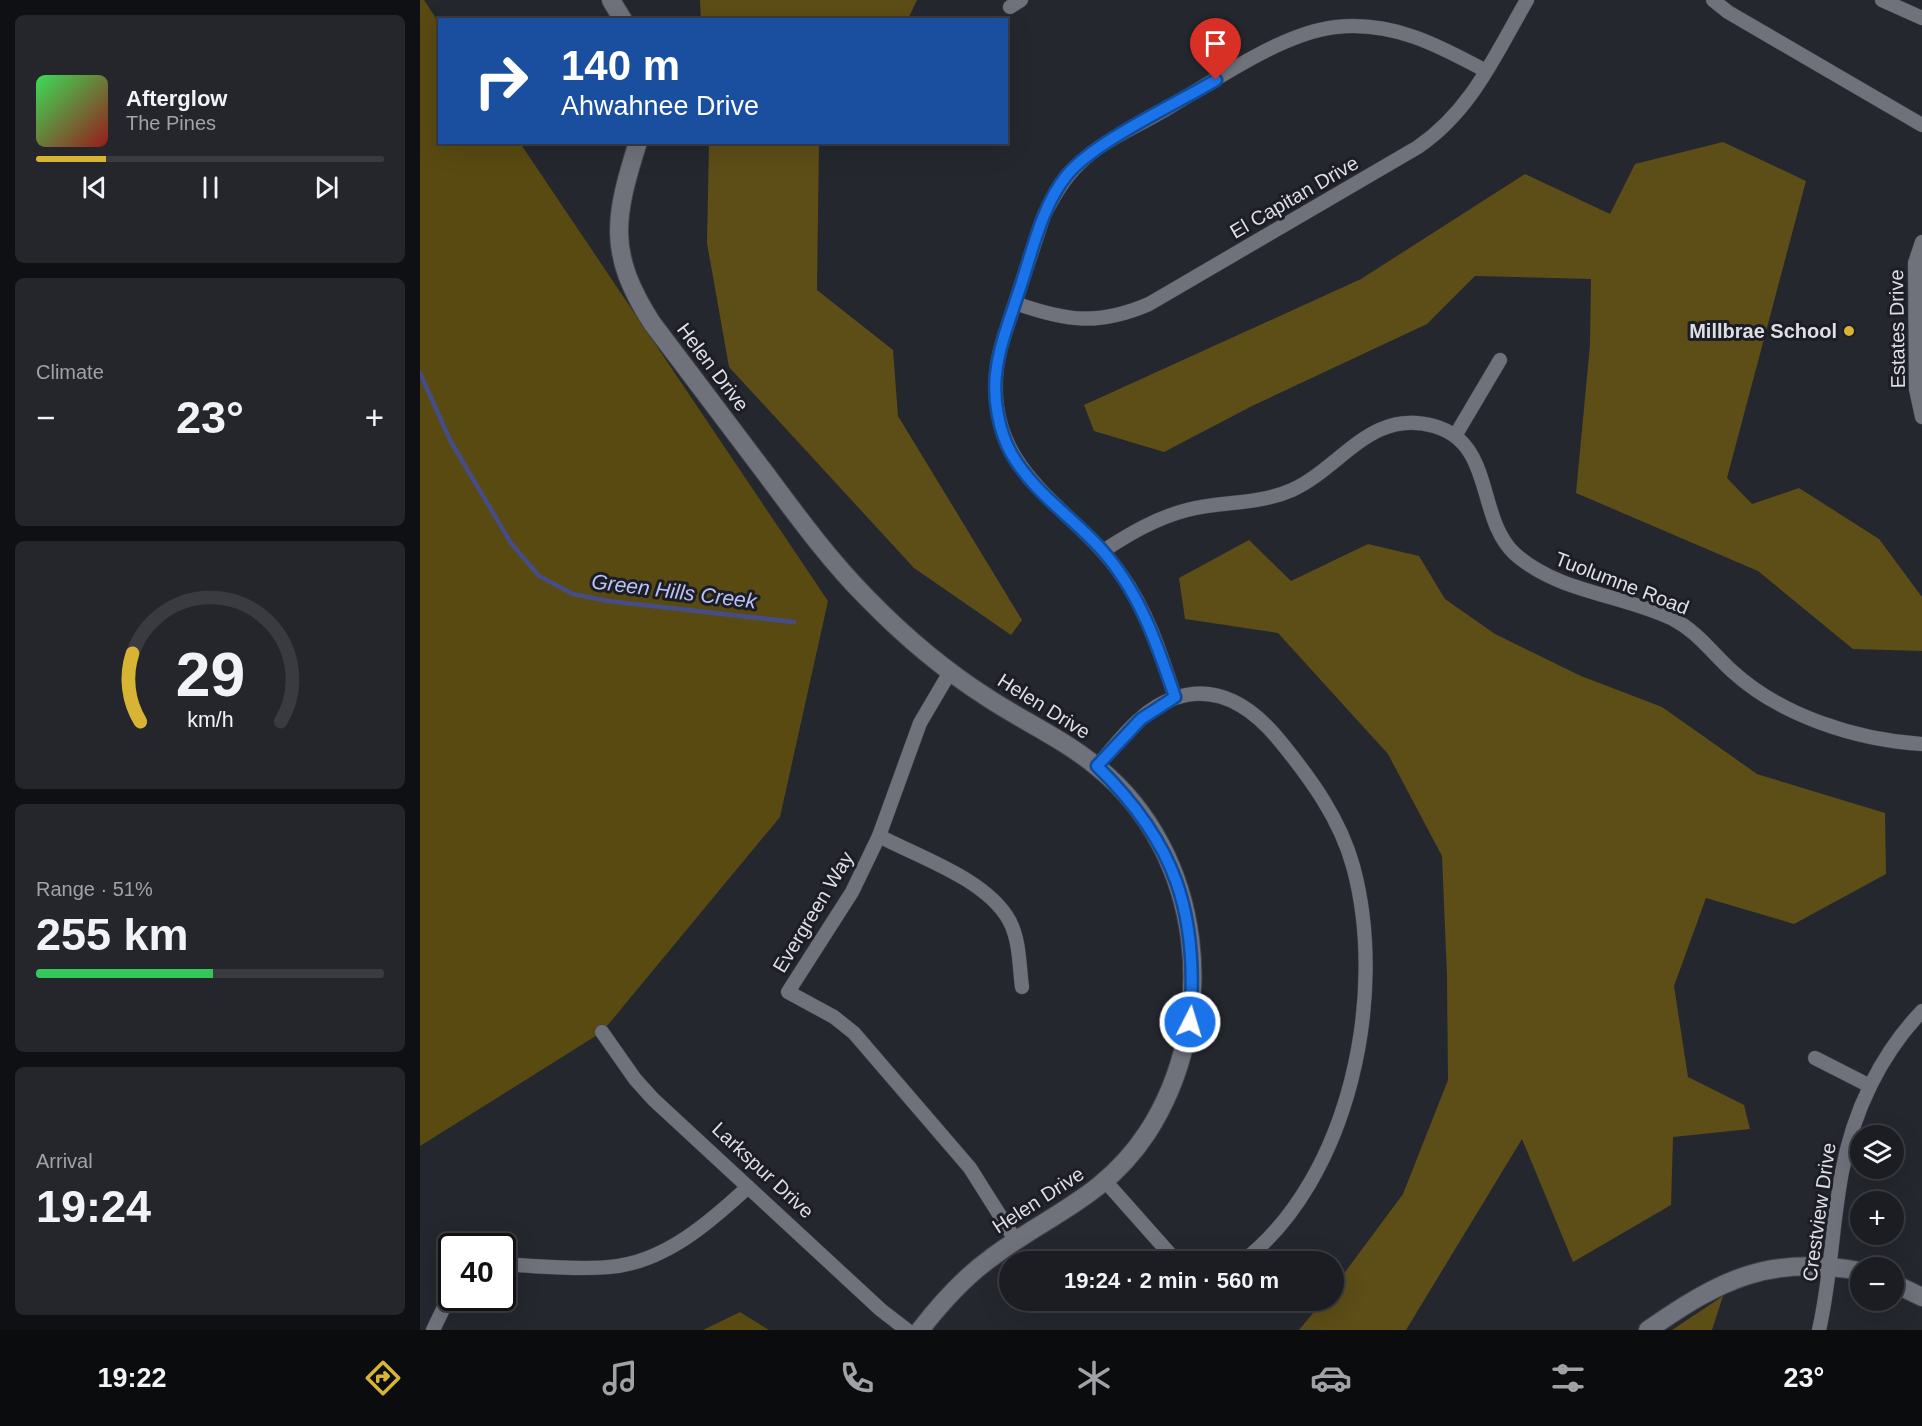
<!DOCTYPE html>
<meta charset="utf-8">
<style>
:root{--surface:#1c1d23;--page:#25262b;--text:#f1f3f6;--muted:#a0a2a6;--line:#3a3b41;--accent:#d7b434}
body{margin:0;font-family:Arial,sans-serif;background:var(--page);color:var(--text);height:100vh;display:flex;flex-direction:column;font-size:22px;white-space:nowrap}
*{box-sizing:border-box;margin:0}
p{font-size:20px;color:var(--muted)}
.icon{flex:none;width:33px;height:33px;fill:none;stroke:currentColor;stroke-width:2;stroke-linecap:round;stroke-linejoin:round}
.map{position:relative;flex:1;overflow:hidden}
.details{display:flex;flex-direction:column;gap:15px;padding:15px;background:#0f1013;width:420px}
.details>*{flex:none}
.hud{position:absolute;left:18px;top:18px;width:570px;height:126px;border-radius:0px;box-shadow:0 6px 24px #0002,0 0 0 2px var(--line);background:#1a4fa0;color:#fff;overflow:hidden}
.tools{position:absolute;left:1430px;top:1125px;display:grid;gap:12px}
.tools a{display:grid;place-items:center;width:54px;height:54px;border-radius:50%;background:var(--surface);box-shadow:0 6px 24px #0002,0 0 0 2px var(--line);font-size:30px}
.speed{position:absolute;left:18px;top:1233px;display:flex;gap:12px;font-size:30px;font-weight:700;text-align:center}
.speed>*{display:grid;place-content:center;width:78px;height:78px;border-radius:50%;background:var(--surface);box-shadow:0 6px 24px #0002,0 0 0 2px var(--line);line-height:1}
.speed .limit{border:3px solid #111;border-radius:9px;background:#fff;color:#111}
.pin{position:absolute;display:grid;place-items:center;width:51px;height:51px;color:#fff;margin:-62px -26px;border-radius:50% 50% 50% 0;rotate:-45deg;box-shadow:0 0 6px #0007}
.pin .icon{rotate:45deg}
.me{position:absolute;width:66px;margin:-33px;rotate:5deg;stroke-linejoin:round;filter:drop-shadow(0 0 4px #0008)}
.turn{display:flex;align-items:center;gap:21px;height:126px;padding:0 24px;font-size:27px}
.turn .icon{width:78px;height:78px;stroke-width:2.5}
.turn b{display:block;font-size:42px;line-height:51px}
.big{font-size:45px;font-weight:800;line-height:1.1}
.details .card{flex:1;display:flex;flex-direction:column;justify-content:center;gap:9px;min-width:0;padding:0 21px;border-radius:9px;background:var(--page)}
.details .dial{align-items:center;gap:0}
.dial svg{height:156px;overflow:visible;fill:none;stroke:var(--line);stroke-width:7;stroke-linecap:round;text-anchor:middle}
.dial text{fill:var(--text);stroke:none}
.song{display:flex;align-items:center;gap:18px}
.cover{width:72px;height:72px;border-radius:9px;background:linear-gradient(135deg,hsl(130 70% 55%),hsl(0 70% 35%))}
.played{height:6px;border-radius:3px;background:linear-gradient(90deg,var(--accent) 20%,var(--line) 20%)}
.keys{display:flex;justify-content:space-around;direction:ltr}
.heat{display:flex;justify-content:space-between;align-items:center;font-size:33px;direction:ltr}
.charge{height:9px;border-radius:4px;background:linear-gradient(90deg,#34c759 51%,var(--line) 0)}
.trip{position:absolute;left:579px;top:1251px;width:345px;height:60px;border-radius:30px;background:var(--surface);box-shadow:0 6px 24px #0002,0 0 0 2px var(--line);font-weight:800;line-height:60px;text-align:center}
.tab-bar{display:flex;height:96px;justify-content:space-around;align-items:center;background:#0b0c0e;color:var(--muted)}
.tab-bar .icon{width:42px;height:42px}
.tab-bar .selected{color:var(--accent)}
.tab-bar b{font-size:27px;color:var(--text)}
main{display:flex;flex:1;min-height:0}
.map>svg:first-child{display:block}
.green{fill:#594a12}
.forest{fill:#5d4d17}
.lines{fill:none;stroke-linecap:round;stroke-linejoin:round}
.stream{stroke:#464d86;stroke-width:4.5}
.minor-casing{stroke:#404248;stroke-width:15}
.tertiary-casing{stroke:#404248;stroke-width:20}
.minor{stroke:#6f717b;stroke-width:14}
.tertiary{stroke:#6f717b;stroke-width:18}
.route-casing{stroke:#114b97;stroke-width:15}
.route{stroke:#1a73e8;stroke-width:10}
.poi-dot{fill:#d7b434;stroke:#1c1d25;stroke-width:2}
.labels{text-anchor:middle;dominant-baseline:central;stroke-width:6;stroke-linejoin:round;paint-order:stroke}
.street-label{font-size:20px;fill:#dedfe5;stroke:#1c1d25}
.poi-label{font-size:20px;font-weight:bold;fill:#dedfe5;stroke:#1c1d25;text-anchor:end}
.water-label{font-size:21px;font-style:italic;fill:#bac3f7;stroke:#1c1d25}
</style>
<main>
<section class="details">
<div class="card">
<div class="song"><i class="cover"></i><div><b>Afterglow</b><p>The Pines</p></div></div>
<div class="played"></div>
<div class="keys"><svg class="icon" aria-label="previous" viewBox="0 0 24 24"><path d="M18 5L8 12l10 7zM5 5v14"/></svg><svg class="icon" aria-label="pause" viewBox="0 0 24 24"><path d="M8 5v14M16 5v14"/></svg><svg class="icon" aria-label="next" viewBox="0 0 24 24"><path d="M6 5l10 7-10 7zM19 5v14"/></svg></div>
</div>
<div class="card"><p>Climate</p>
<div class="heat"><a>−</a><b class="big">23°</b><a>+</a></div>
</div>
<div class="card dial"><svg viewBox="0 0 100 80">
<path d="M14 69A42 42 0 1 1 86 69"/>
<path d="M14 69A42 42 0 0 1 10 34" stroke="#d7b434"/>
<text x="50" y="56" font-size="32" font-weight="700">29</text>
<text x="50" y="72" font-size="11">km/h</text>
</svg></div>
<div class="card"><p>Range · 51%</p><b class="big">255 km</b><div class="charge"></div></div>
<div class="card"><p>Arrival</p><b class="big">19:24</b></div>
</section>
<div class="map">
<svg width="1502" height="1330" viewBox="0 0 1502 1330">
<rect width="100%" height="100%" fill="#25272f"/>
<g class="green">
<path d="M0,0H4L19,23L20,142L100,143L408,601L360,817L182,1032L0,1146Z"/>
<path d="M320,1312L349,1330H283Z"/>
</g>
<g class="forest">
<path d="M280,0H497L488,19L281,20Z"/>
<path d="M1303,142L1386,181L1307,478L1332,504L1379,488L1459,539L1502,597V651L1433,649L1338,571L1156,493L1170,345L1171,279L1055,276L1007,324L832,406L744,452L674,431L664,405L941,279L1105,174L1190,214L1215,164Z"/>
<path d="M289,143H399L397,290L473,350L478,416L602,620L591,635L494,568L309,367L287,243Z"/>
<path d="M829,540L871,581L948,544L999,556L1025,599L1075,634L1161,676L1242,707L1337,774L1465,813L1466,874L1374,924L1286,898L1254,986L1268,1077L1324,1105L1330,1129L1253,1137L1251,1205L1153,1262L1102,1139L986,1330H879L903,1301L914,1300V1287L983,1194L1028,1080L1027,976L1022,856L968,754L858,633L765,619L759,578Z"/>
<path d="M1303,1296L1292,1330H1252Z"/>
</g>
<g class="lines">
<path class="stream" d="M0,373L31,442L91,543L119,576L153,594L188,601L374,622"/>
<g class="minor-casing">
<g id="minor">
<path d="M1293,0L1308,12L1502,125"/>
<path d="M1462,0L1502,18"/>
<path d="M590,7L601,0"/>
<path d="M1502,242L1495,263L1496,389L1502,417"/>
<path d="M595,303C646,321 678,326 729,304L998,147C1052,110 1075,55 1107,0"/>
<path d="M1035,436L1080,360"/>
<path d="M683,551C709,534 736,518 767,510C802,501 838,505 872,490C922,467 951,408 1014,426C1075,443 1056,518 1095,554C1139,593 1202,594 1253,619C1278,632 1292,653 1312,671C1361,716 1437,740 1502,744"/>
<path d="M530,672L500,723L459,836L432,892L368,992L414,1017L434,1033L550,1168L596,1241"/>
<path d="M755,697C741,654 727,610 700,573C650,504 570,475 576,377C577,352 587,329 594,306C604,276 614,246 624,215C634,196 644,178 660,163C682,141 714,128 741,112C790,84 860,33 916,27C973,21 1018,45 1066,71"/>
<path d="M677,766C699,741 722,708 755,698C799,683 834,709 860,741C891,779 920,819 933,866C968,994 930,1179 822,1262"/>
<path d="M459,836C499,857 566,879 589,920C600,940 599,965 602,987"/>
<path d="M182,1032L215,1079L233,1099L461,1310L487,1330"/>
<path d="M1395,1058L1450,1086"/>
<path d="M686,1182L757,1262"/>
<path d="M82,1264C117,1266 154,1270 189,1267C244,1263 290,1222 328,1187"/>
<path d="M13,1330L26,1303L33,1298"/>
<path d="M1399,1330C1411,1278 1412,1224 1422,1172C1433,1112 1460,1055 1502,1011"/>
</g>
</g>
<g class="tertiary-casing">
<g id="tertiary">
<path d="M191,0L203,20"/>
<path d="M218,142C194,218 187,253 232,323C270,373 308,424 346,474C378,517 410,561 448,599C484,636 524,670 568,698C603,721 643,739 676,766C785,853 801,1019 727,1133C684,1198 629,1214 571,1258C543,1278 521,1303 500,1330"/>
<path d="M1473,1283L1502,1297"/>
<path d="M1228,1330C1301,1279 1349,1255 1440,1271"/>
</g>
</g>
<use href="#minor" class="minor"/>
<use href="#tertiary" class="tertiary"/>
</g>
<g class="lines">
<g class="route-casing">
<path id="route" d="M770,1022C779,914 756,843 677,766L721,719L755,697C737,644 719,591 681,549C651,516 613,492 591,453C579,431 573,400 576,374C579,346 590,319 599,291C612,253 621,207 647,175C675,141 756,104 796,80"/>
</g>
<use href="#route" class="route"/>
</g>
<circle class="poi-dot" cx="1429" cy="331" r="6"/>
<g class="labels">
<g class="street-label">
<text transform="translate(874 197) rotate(-30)">El Capitan Drive</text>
<text transform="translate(1477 329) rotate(-91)">Estates Drive</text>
<text transform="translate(293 367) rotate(53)">Helen Drive</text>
<text transform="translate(1202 583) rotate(21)">Tuolumne Road</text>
<text transform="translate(624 706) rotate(32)">Helen Drive</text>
<text transform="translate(393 912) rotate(-59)">Evergreen Way</text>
<text transform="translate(343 1170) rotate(43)">Larkspur Drive</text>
<text transform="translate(618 1200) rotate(-33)">Helen Drive</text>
<text transform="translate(1399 1212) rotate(-82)">Crestview Drive</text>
</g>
<g class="poi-label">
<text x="1417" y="331">Millbrae School</text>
</g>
<g class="water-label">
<text transform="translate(254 591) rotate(7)">Green Hills Creek</text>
</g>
</g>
</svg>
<div class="tools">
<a><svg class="icon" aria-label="layers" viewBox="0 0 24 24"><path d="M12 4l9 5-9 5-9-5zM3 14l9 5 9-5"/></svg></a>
<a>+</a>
<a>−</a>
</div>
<div class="speed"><div class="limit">40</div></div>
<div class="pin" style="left:796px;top:80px;background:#d93025"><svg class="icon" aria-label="arrive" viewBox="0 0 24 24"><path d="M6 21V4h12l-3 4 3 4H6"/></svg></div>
<svg class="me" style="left:770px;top:1022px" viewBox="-20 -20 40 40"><circle r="17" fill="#1a73e8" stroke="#fff" stroke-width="3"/><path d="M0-11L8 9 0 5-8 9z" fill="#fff"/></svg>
<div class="trip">19:24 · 2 min · 560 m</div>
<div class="hud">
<div class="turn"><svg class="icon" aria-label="right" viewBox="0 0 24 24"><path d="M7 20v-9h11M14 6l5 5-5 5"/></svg><div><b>140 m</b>Ahwahnee Drive</div></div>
</div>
</div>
</main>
<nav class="tab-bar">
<b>19:22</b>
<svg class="icon selected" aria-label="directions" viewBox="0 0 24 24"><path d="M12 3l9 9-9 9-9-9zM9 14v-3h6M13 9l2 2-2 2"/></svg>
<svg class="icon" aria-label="music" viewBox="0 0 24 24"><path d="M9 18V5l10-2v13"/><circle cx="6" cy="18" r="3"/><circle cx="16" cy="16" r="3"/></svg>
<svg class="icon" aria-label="phone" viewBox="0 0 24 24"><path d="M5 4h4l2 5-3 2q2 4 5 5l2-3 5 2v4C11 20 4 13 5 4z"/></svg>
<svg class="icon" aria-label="climate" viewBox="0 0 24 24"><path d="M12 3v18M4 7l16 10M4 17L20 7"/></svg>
<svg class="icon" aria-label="car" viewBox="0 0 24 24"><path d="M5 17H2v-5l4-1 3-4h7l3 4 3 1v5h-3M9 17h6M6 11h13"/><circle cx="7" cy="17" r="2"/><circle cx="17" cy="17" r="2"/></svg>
<svg class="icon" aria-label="filters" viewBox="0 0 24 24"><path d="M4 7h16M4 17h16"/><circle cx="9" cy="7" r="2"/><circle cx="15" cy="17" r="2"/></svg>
<b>23°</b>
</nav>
